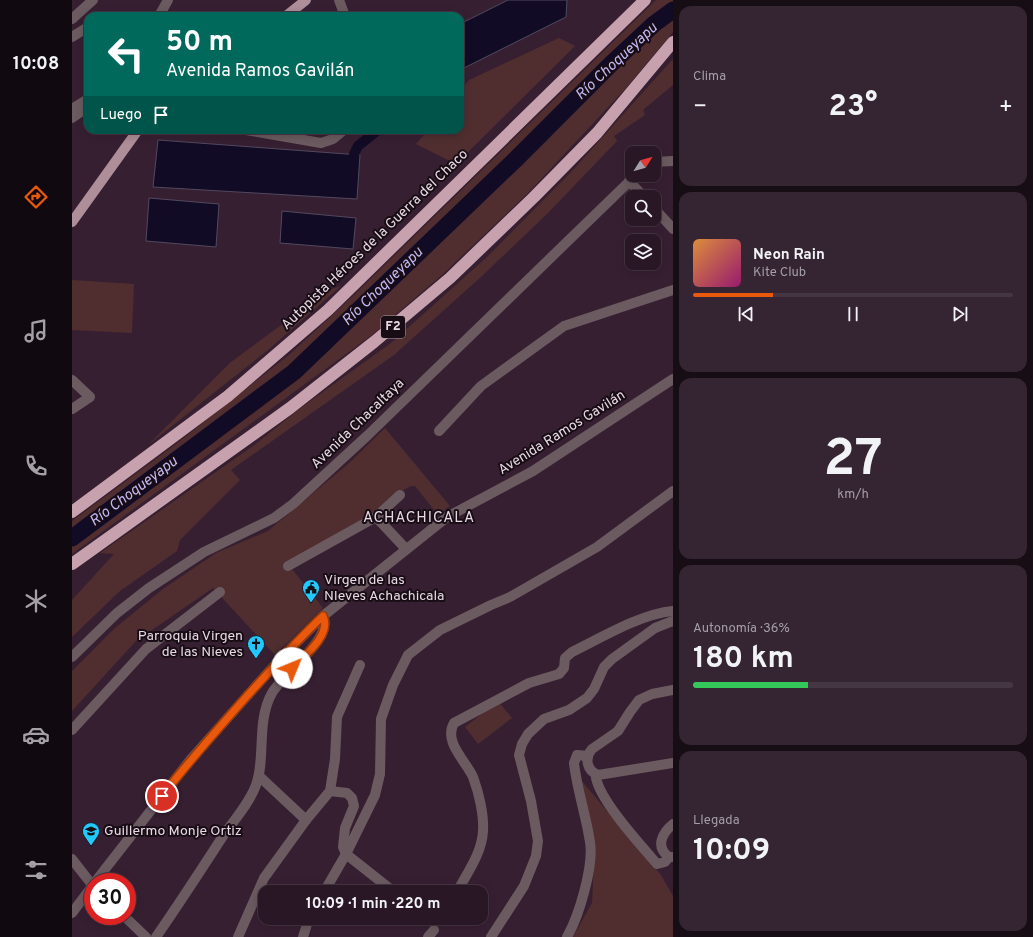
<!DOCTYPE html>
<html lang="es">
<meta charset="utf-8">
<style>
:root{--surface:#291726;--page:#352432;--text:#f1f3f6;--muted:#a59fa7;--line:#453643;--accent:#ea580c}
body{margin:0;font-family:Overpass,sans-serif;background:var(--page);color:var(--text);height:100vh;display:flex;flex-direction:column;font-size:15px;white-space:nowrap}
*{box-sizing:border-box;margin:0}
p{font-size:13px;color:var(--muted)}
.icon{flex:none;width:22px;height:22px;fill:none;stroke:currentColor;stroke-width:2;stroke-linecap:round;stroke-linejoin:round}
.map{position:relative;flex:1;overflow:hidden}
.panel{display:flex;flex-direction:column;gap:6px;padding:6px;background:#170d15;width:360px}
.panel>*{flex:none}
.banner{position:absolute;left:12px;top:12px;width:380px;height:122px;border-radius:12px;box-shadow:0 2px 10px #0003,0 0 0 1px var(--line);background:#00695c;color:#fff;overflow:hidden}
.needle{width:26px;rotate:53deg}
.tools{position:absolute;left:553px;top:146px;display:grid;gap:8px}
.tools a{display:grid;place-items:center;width:36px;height:36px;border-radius:8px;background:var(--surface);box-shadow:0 2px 10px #0003,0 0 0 1px var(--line);font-size:20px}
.speed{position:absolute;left:12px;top:873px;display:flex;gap:8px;font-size:20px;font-weight:700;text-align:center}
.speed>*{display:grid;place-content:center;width:52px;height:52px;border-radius:50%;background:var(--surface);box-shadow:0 2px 10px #0003,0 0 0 1px var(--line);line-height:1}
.speed .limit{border:6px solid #d22;background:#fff;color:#111}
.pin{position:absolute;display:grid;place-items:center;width:34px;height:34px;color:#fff;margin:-17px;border:2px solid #fff;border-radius:50%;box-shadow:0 1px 4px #0007}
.me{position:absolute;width:44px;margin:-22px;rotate:45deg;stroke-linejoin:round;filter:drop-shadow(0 0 3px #0008)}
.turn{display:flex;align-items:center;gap:14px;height:84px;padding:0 16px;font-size:18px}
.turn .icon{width:52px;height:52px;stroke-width:2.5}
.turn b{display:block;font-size:28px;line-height:34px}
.then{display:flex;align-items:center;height:38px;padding:0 16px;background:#0003;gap:8px;font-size:15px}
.big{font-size:30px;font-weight:700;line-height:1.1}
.panel .widget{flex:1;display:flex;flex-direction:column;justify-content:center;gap:6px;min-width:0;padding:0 14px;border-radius:12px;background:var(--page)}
.panel .dial{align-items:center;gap:0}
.dial b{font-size:52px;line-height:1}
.song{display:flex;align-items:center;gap:12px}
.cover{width:48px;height:48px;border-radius:6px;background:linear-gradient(135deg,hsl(30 70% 55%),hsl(320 70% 35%))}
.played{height:4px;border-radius:2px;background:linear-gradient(90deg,var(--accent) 25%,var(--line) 25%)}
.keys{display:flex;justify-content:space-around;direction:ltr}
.heat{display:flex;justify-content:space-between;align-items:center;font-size:22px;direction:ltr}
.charge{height:6px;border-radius:3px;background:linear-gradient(90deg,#34c759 36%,var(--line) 0)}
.trip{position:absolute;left:186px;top:885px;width:230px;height:40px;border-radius:12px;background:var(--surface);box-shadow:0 2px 10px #0003,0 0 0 1px var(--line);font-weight:700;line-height:40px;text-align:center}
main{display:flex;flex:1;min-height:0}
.tabs{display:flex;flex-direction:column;width:72px;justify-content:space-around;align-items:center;background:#10090f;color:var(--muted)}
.tabs .icon{width:28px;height:28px}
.tabs .on{color:var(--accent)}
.tabs b{font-size:18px;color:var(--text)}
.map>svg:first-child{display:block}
.green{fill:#502e2f}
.water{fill:#120b26;stroke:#52495f}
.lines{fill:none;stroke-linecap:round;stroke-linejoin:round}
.canal{stroke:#120b26;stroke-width:10}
.river{stroke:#120b26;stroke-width:17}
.minor{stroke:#6b5b60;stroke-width:10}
.major{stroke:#ae8e98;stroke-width:10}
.highway{stroke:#c8a1ae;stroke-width:12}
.route-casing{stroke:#983908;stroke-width:10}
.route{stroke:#ea580c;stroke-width:7}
.labels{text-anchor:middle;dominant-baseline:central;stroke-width:4;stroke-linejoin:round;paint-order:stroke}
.shield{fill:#180d15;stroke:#aa9ca7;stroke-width:1}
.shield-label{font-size:13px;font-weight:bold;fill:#e9d9e5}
.street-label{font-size:14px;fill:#e9d9e5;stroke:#180d15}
.poi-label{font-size:14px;fill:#e9d9e5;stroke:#180d15;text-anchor:start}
.water-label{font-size:15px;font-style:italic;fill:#c3b9f4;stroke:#180d15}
.neighbourhood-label{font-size:15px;letter-spacing:1px;fill:#e9d9e5;stroke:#180d15}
</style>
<main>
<nav class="tabs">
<b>10:08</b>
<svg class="icon on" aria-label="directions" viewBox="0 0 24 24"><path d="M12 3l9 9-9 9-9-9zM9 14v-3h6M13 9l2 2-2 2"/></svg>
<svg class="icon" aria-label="music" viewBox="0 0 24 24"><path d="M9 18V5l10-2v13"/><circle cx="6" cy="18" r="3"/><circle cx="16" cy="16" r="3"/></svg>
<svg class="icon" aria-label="phone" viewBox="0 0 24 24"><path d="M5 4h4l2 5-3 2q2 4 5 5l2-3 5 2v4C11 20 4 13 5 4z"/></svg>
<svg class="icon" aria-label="climate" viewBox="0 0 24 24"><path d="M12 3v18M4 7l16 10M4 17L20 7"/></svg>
<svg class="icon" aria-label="car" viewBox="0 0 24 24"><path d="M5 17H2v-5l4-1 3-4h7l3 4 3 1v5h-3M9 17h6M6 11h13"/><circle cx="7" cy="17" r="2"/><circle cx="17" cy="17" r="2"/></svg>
<svg class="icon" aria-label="filters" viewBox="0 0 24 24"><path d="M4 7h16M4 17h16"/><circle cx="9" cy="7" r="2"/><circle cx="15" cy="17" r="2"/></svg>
</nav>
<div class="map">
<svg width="601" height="937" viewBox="0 0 601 937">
<rect width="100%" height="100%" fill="#371f32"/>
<g class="green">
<path d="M584,0H601V2L582,17L219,366L0,531V521L104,444L218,354L280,297Z"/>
<path d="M601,16V32L555,87L456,193L371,274L300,335L0,554V545L82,486L227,376L324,284L565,48Z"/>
<path d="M487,38L503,46L384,164L344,144L356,130H388V90L397,80Z"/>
<path d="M601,59V85L571,110L573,115L542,136L545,141L477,212L410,276L322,355L159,470L168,480L108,540L105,551L48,591L0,637V600L42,554L28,553L181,446L230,407L319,343L415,257L501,170Z"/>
<path d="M0,280L62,284L60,333L0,330Z"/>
<path d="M269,286L196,350L76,445L159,362L257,290Z"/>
<path d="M313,428L378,506L366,515L343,486H339L326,493L302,514L216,564L251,608L203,655L141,588L64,641L0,711V671L43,628L91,589L144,553L196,531L276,464Z"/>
<path d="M426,701L440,718L406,744L393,727Z"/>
<path d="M503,773L589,875L601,896V937H501L520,903L523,845Z"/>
</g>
<g class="water">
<path d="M436,0H495L494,17L388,70V24Z"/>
<path d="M86,140L288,155L285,199L81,187Z"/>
<path d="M77,198L147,204L144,247L74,241Z"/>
<path d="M210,211L284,218L281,249L208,243Z"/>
</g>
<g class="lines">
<path class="canal" d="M282,154L286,146L306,130"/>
<path class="river" d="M0,538L222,372L443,160L539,64L582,24L601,10"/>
<g class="minor">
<path d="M267,0L273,16"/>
<path d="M87,16L96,0"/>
<path d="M0,19L21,0"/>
<path d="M0,37L16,27"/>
<path d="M0,109L16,99"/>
<path d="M0,118L16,107"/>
<path d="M174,130L249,143L261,139L272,130"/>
<path d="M582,162L601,161"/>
<path d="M557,181L572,197"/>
<path d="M582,208L601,229"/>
<path d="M0,380L18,397L0,409"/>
<path d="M367,431L409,386L492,326L601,290"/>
<path d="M304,517L334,549"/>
<path d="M216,566L304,517L328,495"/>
<path d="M0,657L45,613L77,588L132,552L202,518L221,504L296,435L564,175"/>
<path d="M601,690L580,694L567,700L558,712L546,731L520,749C512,758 515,771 526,775L601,763"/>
<path d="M0,730L74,649L148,592"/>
<path d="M526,775L524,778C529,802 568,844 585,864L593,862L597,857"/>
<path d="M187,776L234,820"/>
<path d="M258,791L275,793L280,798L282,806L273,828L271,847L274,854L322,892"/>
<path d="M601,824C590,833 583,847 597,857H601"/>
<path d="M0,859L21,886"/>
<path d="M23,882L119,759L209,658L251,616L375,517L461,471L601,379"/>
<path d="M252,892L274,854L303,795L308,774L309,719L321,685L336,655L368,630L419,605L438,597L525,547L601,491"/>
<path d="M385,892C395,873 410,853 411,831C412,815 407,793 401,777C394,761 371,742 382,723L457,683L487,674L492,668L493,658L500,652C529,638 568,614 601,611"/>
<path d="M0,913L21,885"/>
<path d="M52,916L74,937"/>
<path d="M84,937C107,904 129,870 151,836C162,820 177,804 184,785C194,758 184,721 200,693C211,674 262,638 251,616"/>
<path d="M166,937L192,878L234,820L258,791L263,759L265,717L288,665"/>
<path d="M231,937L237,918"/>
<path d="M356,937L362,930"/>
<path d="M419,937L452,886L464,856L466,841L459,801L447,755L450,744L456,734L472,719L497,710L515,698L522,689L532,667L540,659L583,628L601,621"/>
<path d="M495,937C507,916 522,866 518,842C514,815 505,790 502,763L505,755L516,756"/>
</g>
<g class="major">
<path d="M214,16L234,0"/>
<path d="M0,222L66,130"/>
</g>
<g class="highway">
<path d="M0,512L156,396L256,310L573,0"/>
<path d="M0,564L218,408L302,342L378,278L462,197L525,133L601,42"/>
</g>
</g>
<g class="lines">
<g class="route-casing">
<path id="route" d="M90,796C117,761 146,729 175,696C200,669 224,641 251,616C260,635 232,656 220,668"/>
</g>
<use href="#route" class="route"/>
</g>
<defs>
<g id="civic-pin" transform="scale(0.9)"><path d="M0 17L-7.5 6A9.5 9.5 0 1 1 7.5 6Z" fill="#23c9fe" stroke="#180d15"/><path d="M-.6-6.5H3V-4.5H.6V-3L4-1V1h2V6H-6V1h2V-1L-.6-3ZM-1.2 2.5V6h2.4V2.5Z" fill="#111"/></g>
<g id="church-pin" transform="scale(0.9)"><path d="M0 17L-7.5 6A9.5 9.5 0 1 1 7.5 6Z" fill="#23c9fe" stroke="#180d15"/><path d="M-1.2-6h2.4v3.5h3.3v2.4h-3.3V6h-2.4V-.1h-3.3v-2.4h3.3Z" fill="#111"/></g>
<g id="school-pin" transform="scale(0.9)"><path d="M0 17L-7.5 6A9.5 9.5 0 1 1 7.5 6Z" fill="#23c9fe" stroke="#180d15"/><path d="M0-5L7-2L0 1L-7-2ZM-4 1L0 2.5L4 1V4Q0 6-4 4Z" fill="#111"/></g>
</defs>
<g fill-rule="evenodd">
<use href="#civic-pin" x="239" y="588"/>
<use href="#church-pin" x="184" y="644"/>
<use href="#school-pin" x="19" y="831"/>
</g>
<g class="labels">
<rect class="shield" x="309" y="316" width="24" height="22" rx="3"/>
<g class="shield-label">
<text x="321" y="327">F2</text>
</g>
<g class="street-label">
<text transform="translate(303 240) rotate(-44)">Autopista Héroes de la Guerra del Chaco</text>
<text transform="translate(286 424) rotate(-44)">Avenida Chacaltaya</text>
<text transform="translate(490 433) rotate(-32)">Avenida Ramos Gavilán</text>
</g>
<g class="poi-label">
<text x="252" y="580">Virgen de las<tspan x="252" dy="16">NIeves Achachicala</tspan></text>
<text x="171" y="636" text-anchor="end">Parroquia Virgen<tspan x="171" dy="16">de las Nieves</tspan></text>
<text x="32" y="831">Guillermo Monje Ortiz</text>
</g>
<g class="water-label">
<text transform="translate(545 62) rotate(-43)">Río Choqueyapu</text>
<text transform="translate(311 287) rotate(-44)">Río Choqueyapu</text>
<text transform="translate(62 492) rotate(-37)">Río Choqueyapu</text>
</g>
<g class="neighbourhood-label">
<text x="347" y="518">ACHACHICALA</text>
</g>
</g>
</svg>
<div class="tools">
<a><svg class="needle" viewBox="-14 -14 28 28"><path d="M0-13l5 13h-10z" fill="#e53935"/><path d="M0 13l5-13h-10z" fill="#a59fa7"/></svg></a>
<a><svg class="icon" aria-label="search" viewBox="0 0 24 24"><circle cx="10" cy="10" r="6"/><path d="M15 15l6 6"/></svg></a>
<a><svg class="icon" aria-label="layers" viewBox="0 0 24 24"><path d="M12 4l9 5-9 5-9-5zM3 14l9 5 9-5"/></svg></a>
</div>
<div class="speed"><div class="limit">30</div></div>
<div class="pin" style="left:90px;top:796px;background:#d93025"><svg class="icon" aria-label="arrive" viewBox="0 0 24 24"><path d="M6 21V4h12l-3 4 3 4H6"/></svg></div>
<svg class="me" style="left:220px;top:668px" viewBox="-20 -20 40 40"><circle r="19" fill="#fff"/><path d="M0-13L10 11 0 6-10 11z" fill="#ea580c"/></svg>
<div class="trip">10:09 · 1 min · 220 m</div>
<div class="banner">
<div class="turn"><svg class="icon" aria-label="left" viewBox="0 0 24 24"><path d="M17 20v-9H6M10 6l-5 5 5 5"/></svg><div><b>50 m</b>Avenida Ramos Gavilán</div></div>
<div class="then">Luego<svg class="icon" aria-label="arrive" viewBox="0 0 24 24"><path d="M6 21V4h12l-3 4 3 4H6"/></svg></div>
</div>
</div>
<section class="panel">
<div class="widget"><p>Clima</p>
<div class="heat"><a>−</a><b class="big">23°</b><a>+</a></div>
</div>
<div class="widget">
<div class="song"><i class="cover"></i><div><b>Neon Rain</b><p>Kite Club</p></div></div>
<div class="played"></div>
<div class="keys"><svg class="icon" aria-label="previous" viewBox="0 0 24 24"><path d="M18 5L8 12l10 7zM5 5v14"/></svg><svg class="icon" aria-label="pause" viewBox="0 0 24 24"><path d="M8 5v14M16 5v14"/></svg><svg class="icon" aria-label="next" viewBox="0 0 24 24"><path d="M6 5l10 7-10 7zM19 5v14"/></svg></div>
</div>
<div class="widget dial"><b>27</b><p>km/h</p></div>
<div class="widget"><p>Autonomía · 36%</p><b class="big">180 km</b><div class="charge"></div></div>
<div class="widget"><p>Llegada</p><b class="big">10:09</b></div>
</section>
</main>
